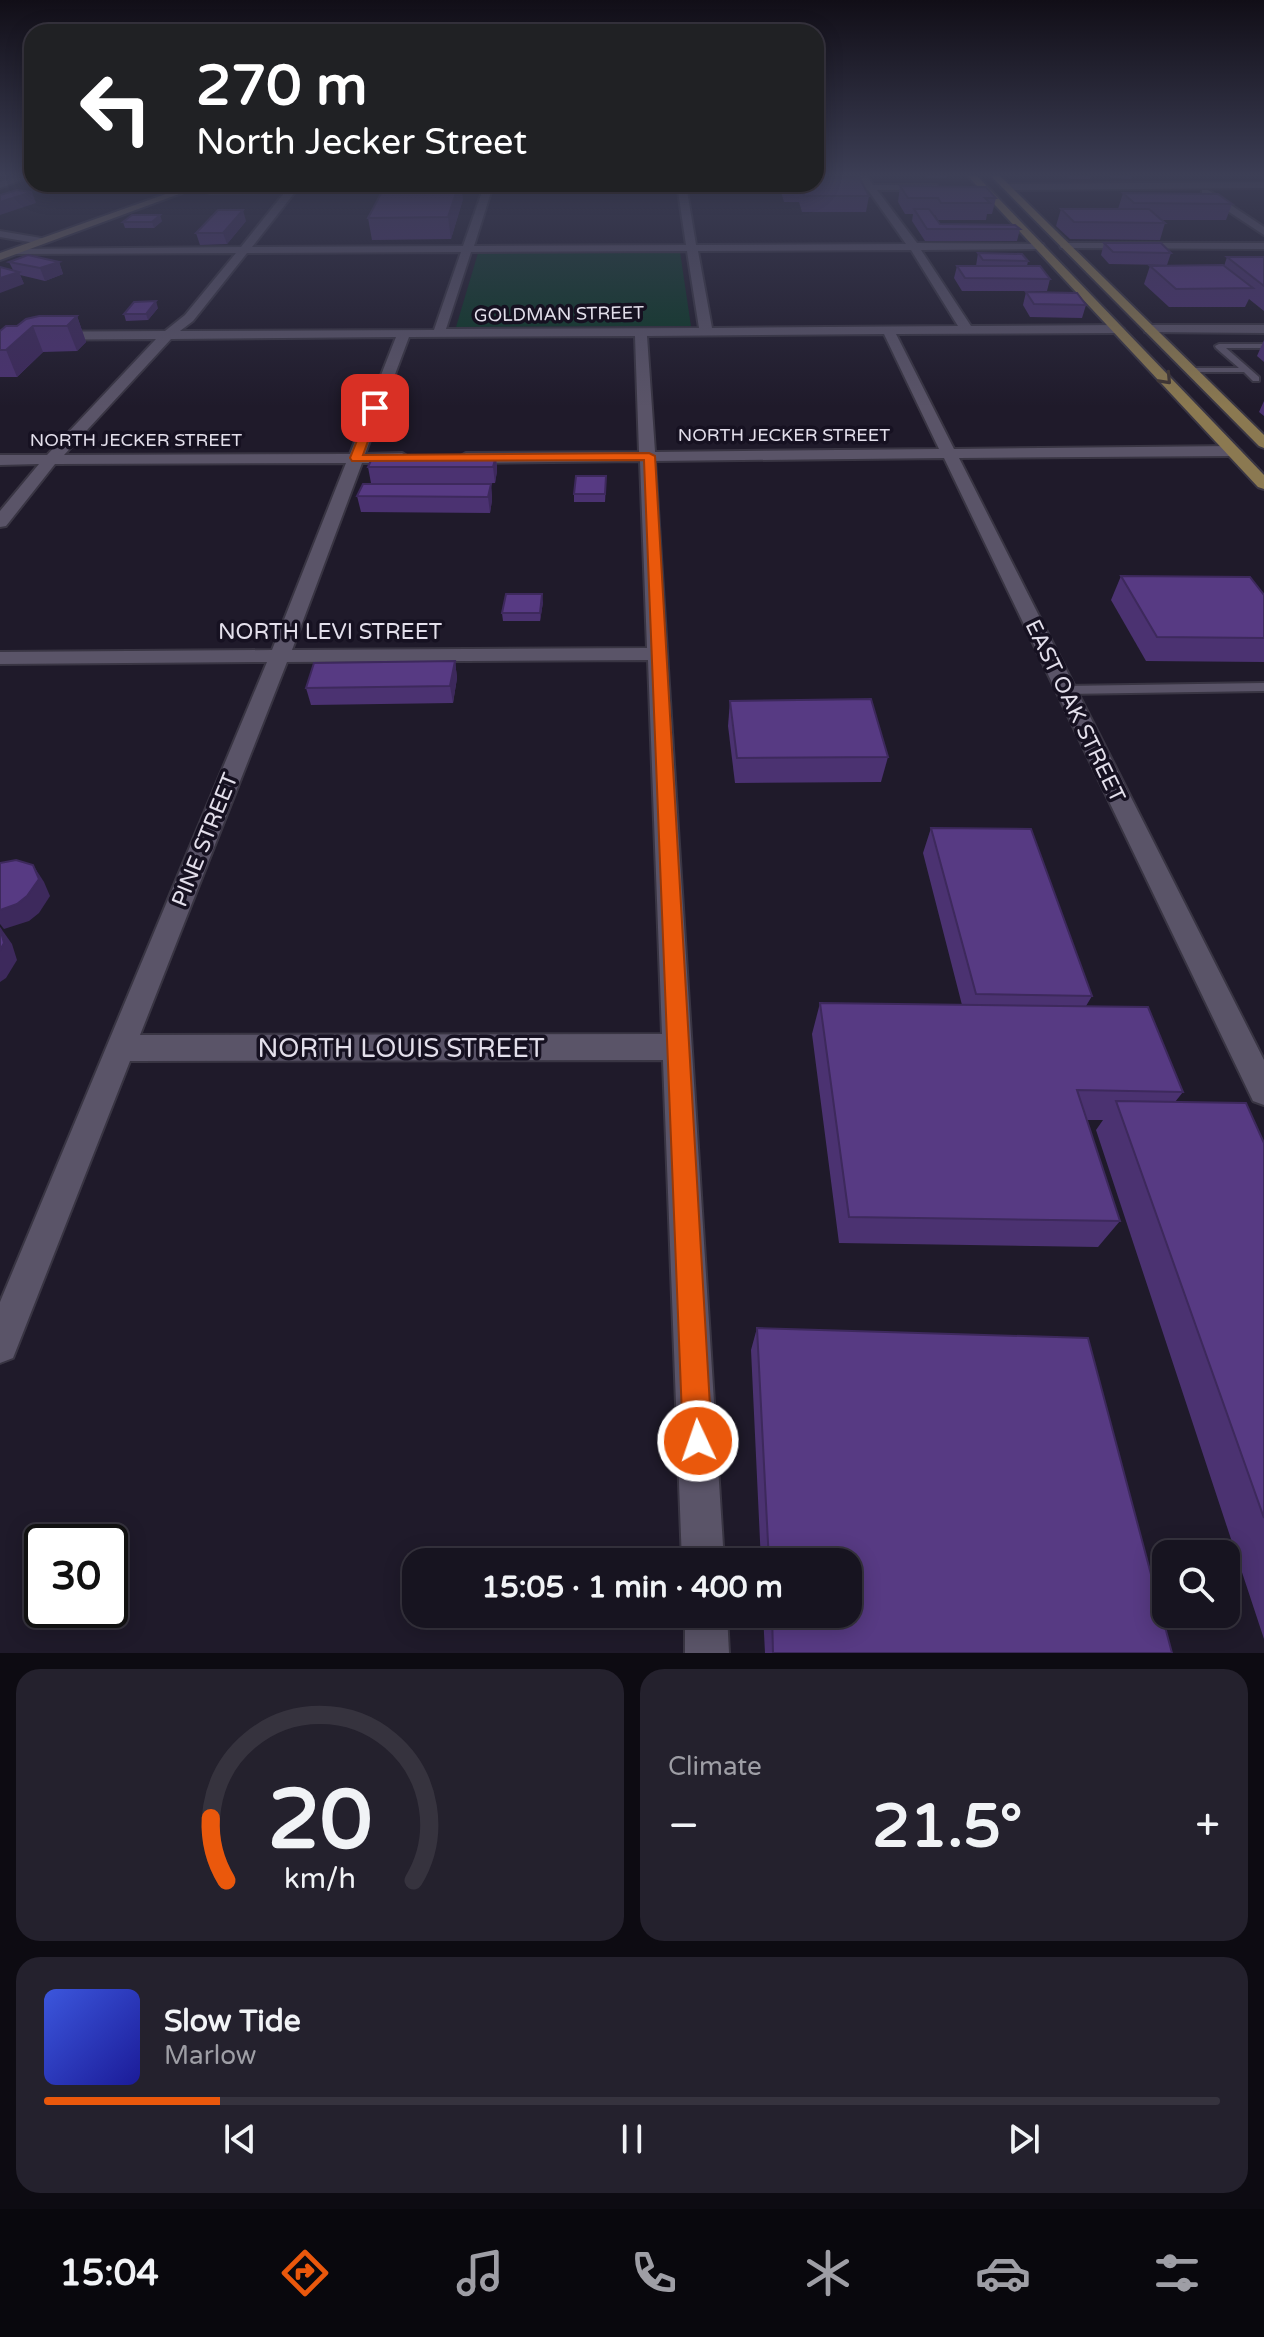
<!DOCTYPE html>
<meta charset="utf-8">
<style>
:root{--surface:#171420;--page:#24212d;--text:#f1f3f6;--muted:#9e9ea5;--line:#36333e;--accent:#ea580c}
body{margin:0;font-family:"Varela Round",sans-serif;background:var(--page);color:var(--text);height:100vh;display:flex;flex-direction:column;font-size:30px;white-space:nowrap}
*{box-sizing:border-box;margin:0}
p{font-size:26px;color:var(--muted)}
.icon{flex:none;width:44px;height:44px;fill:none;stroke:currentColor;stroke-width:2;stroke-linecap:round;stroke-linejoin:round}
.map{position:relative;height:1653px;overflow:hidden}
.drawer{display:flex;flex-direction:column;gap:16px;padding:16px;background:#0d0b12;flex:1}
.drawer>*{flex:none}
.top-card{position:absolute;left:24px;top:24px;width:800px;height:168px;border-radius:24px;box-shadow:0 4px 20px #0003,0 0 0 2px var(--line);background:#202124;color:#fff;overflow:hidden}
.tools{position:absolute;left:1152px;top:1540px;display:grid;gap:16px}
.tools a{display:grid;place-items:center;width:88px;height:88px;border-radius:16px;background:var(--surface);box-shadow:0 4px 20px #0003,0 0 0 2px var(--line);font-size:40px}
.speed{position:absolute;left:24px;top:1524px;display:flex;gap:16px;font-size:40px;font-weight:700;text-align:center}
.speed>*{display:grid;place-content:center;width:104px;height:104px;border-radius:50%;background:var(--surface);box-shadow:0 4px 20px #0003,0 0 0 2px var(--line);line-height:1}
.speed .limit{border:4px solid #111;border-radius:12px;background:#fff;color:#111}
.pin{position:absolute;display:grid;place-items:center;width:68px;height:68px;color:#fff;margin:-34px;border-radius:16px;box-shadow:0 4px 12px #0006}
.me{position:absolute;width:88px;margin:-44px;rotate:357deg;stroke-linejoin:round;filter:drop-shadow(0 0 6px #0008)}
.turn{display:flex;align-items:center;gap:28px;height:168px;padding:0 40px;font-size:36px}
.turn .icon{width:104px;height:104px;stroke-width:2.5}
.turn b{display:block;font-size:56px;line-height:68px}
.big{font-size:60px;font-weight:700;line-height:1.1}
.drawer .widget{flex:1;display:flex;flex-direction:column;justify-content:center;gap:12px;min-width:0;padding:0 28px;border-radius:24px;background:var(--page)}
.drawer .dial{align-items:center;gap:0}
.dial svg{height:208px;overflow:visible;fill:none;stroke:var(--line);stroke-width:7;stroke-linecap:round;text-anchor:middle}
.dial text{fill:var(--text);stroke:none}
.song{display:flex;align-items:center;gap:24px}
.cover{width:96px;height:96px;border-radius:12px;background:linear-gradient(135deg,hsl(230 70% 55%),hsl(240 70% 35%))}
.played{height:8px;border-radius:4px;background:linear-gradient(90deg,var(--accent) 15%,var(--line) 15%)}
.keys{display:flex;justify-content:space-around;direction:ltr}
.heat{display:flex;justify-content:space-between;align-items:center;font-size:44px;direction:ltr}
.drawer .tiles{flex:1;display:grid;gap:16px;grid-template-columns:1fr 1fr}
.widget:last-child{grid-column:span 2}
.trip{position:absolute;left:402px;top:1548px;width:460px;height:80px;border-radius:24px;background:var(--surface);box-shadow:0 4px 20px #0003,0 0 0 2px var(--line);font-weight:700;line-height:80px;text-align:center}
.tabs{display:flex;height:128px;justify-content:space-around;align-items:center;background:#09080d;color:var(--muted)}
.tabs .icon{width:56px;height:56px}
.tabs .active{color:var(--accent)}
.tabs b{font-size:36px;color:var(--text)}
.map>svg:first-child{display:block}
.green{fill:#0a3825}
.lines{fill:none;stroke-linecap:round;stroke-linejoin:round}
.lane-casing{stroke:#393543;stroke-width:4}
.street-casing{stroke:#393543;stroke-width:4}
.secondary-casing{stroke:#393543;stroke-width:4}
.primary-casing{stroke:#393543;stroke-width:4}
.lane{fill:#5a5468;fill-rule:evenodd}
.street{fill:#5a5468;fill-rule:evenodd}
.secondary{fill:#72675d;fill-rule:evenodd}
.primary{fill:#8b7951;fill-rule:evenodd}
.wall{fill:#4b3271}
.shaded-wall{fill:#3d295c}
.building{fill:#573a83;stroke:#3d295c;stroke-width:2}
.oneway{stroke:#3f3532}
.route{fill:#ea580c;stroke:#983908;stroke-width:2}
.labels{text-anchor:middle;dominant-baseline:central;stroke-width:7;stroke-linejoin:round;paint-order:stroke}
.far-street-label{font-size:18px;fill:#e3dfeb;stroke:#161121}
.street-label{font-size:22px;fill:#e3dfeb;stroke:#161121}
.near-street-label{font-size:26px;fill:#e3dfeb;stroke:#161121}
</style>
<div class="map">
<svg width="1264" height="1653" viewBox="0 0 1264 1653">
<rect width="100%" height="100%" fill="#1f1a2a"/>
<path class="green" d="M680,252L691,326L456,327L478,253Z"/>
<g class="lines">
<g class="lane-casing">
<g id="lane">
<path d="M1219,344H1264V348H1226L1259,377V381H1253L1244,372H1187L1186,370L1190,368H1239L1216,348L1215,346Z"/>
<path d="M1264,683V691L1065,694L1059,690L1065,686Z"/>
</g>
</g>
<g class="street-casing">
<g id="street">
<path d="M19,175L32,176L0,188V182Z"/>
<path d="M860,175H866L873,185H937L934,190H877L917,243L1043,244L1044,246L1039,249L921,250L971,326L1118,325L1124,329L1118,333L896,334L954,449L1233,446L1241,451L1233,456L959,458L1264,1060V1105L1253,1101L944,458L655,461L724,1562H682L663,1060L130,1061L13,1358L0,1363V1302L267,662L0,664V652L272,650L346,463L55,464L6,526L0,527V511L39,464L0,465V455H47L156,339L0,340V332L165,331L185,315L236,253L17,254L13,253V249L241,247L285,192L210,193L169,184L290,187L292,184H301L299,187L864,185ZM868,190L906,244L696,245L687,191ZM678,191L686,245L474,246L491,192ZM295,192H482L463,246L252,247ZM911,250L958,326L712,328L698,251ZM687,251L699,328L446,329L471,252ZM461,252L434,330L180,331L193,321L247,253ZM884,334L939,449L655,452L647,336ZM635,336L639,452L466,453L458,458L466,463L640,461L647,648L292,650L362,463H402L410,458L402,453L365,454L409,337ZM396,337L350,454L64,455L171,339ZM648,660L662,1034L140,1035L287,662Z"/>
<path d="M1264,182V188L1006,190L1001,187L1006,184Z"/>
<path d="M1202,190H1208L1264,227V235L1202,194Z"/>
<path d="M0,231L41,238L46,241L41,244L0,237Z"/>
<path d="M1065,243H1264V249L1061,248L1060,246Z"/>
<path d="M1149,325H1264V333L1145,332V326Z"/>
<path d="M685,1614H727L729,1653H685Z"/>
</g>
</g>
<g class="secondary-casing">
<path id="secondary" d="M194,184H206L0,260V253Z"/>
</g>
<g class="primary-casing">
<g id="primary">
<path d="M967,175H976L1264,475V489L1258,487Z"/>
<path d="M990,175H999L1264,435V448L1259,446Z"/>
</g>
</g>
<use href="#lane" class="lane"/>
<use href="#street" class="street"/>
<use href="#secondary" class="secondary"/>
<use href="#primary" class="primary"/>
</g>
<g class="wall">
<path d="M925,175H947V178H927Z"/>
<path d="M1066,175H1091L1090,179H1070Z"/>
<path d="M1107,175H1132L1131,179L1111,178Z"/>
<path d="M781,184H816L869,196L866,212H802L799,202H784L781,192Z"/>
<path d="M900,186L996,198L992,214H987L986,220H938L935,215H933L940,224L1020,229L1017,241H925L912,221L913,214H905L898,202Z"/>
<path d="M1123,193L1232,204L1226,220H1162L1165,223L1160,240L1070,239L1056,226L1061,209H1118Z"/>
<path d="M463,199L451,239L372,240L368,218Z"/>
<path d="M162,221L154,228H125L123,222Z"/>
<path d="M246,221L227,244L200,245L196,233Z"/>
<path d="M1104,243L1171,253L1167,265L1109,264L1101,255Z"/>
<path d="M978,253L1028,261L1027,266L1050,279L1047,291H962L954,278L957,266H976Z"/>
<path d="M1227,257H1264V311L1249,299L1245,307H1169L1144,284L1150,266H1224Z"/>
<path d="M9,262H59L63,274L45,281L20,275L24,284L13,270Z"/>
<path d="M1026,292L1086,305L1082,318L1030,317L1023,305Z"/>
<path d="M158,308L148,320L126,321L124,314Z"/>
<path d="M77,316L86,342L77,351L43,352L17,377H0V331L17,326Z"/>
<path d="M1264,340V362L1257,356Z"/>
<path d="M1264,401V416L1259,412Z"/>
<path d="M496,456L497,471L495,483H371L368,467Z"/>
<path d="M491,484L492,500L490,513L361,512L357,496Z"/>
<path d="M606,484L605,502H574V494Z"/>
<path d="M1121,576L1264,595V662L1146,661L1111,600Z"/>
<path d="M543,602L540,621H503L502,613Z"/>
<path d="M455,661L457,678L453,703L311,705L306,688Z"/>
<path d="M730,701L888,757L881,782L735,783L728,726Z"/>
<path d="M931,828L1092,996L1086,1006L1183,1092L1175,1102L1264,1143V1639L1096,1130L1103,1120H1087L1120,1221L1098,1247L839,1243L812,1034L820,1003L962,1005L923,853Z"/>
<path d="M757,1328L1172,1653H765L763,1614H848V1562H761L751,1350Z"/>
</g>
<g class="shaded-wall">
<path d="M459,184H461L463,199L451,239L448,217Z"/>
<path d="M32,192L36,203L0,215V202Z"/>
<path d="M243,210L246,221L227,244L223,233Z"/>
<path d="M160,215L162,221L154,228L152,222Z"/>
<path d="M59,262L63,274L45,281L40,268Z"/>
<path d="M19,272L24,284L0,293V278Z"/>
<path d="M156,301L158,308L148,320L146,314Z"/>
<path d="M77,316L86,342L77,351L67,326Z"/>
<path d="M33,326L43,352L17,377L6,350Z"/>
<path d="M496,456L497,471L495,483L493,467Z"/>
<path d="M491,484L492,500L490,513L488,497Z"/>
<path d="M542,594L543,602L540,621V613Z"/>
<path d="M455,661L457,678L453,703L450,686Z"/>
<path d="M33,865L44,882L50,896L39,913L29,921L4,929L0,924V910Z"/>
<path d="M0,927L12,944L17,960L6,978L0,982Z"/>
</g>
<g class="building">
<path d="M816,178L860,179L869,196H804L801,186H786L785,184H816Z"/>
<path d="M386,184H459L448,217L368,218Z"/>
<path d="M900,186L986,187L996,198H985L990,203H941L938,198H908Z"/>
<path d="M17,190L32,192L0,202V195Z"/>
<path d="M1123,193L1218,194L1232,204L1134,203Z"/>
<path d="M914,209H929L940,224L1015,225L1020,229H927Z"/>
<path d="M1061,209H1149L1165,223L1074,222Z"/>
<path d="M218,210H243L223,233H196Z"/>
<path d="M132,215H160L152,222H123Z"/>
<path d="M1104,243H1161L1171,253L1113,252Z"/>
<path d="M978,253L1022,254L1028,261L983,260Z"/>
<path d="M28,255L59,262L40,268L9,262Z"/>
<path d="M1227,257H1264V286Z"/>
<path d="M1223,265L1253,288L1176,289L1150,266Z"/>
<path d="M957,266H1040L1050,279L965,278Z"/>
<path d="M0,267L19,272L0,278Z"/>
<path d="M1026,292L1077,293L1086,305L1034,304Z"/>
<path d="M156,301L146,314H124L134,302Z"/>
<path d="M39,316H77L67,326H33L6,350H0V331L6,326H17L26,319Z"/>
<path d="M373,456H496L493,467H368Z"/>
<path d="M576,476H606L605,494H574Z"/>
<path d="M363,484H491L488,497L357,496Z"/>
<path d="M1121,576L1250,577L1264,595V638L1157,637Z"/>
<path d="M506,594H542L540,613H502Z"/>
<path d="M455,661L450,686L306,688L314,663Z"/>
<path d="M871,699L888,757L737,758L730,701Z"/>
<path d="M931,828L1031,829L1092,996L976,994Z"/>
<path d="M16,860L33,865L39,879L27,896L17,904L0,910V863Z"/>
<path d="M0,928L4,943L0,950Z"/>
<path d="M820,1003L1148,1007L1183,1092L1077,1090L1120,1221L849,1217Z"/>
<path d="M1116,1101L1246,1103L1264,1143V1518Z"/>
<path d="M757,1328L1088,1338L1172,1653H773L772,1614H848V1562H769Z"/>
</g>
<defs><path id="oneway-chevron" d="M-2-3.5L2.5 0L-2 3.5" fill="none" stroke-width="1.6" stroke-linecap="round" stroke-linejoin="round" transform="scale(2)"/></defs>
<use class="oneway" href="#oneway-chevron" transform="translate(1166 379) rotate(47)"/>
<linearGradient id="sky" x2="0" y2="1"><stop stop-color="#110e17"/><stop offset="0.43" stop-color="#3c3e55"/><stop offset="1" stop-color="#3c3e55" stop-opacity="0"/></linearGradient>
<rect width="1264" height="407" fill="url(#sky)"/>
<path class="route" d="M371,406L380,408L363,455L649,453L655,456L712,1441L708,1451L698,1456L687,1451L683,1441L644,460L352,461L350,458Z"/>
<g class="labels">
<g class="far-street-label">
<text transform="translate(559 314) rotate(-1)">GOLDMAN STREET</text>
<text x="784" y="435">NORTH JECKER STREET</text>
<text x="136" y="440">NORTH JECKER STREET</text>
</g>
<g class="street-label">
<text x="330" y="632">NORTH LEVI STREET</text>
<text transform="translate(1075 711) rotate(64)">EAST OAK STREET</text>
<text transform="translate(205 840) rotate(-68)">PINE STREET</text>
</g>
<g class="near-street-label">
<text x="401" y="1048">NORTH LOUIS STREET</text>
</g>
</g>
</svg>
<div class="tools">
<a><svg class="icon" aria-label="search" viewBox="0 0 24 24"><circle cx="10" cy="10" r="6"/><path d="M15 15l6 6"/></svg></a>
</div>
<div class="speed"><div class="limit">30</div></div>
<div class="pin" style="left:375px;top:408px;background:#d93025"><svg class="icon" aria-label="arrive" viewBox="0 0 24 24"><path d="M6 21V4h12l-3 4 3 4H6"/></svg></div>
<svg class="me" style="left:698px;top:1441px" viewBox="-20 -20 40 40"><circle r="17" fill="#ea580c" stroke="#fff" stroke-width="3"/><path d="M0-11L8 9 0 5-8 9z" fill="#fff"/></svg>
<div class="trip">15:05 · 1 min · 400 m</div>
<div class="top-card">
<div class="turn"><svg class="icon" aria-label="left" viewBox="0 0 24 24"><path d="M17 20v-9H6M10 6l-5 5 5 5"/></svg><div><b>270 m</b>North Jecker Street</div></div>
</div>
</div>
<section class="drawer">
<div class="tiles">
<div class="widget dial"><svg viewBox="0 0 100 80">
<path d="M14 69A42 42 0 1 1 86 69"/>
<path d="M14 69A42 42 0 0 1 8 45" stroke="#ea580c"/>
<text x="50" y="56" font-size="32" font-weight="700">20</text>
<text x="50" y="72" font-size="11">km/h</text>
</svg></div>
<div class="widget"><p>Climate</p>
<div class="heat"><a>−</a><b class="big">21.5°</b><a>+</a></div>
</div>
<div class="widget">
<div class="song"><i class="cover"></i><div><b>Slow Tide</b><p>Marlow</p></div></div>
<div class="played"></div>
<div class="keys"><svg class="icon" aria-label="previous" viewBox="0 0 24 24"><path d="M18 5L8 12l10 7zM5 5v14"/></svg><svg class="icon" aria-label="pause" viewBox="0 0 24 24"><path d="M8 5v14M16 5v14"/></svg><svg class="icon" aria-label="next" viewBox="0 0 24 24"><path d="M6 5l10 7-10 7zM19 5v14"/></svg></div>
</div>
</div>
</section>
<nav class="tabs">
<b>15:04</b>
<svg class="icon active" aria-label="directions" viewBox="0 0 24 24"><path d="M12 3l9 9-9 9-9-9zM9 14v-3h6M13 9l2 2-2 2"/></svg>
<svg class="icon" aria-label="music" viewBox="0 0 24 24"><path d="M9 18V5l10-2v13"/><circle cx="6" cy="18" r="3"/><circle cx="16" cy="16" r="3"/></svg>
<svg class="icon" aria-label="phone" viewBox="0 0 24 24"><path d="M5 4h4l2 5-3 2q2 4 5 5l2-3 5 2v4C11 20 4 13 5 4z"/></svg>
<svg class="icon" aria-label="climate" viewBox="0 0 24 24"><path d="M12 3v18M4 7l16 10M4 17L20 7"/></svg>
<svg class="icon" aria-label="car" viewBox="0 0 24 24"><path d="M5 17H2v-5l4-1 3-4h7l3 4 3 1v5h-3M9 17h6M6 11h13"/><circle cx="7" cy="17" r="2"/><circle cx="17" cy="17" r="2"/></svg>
<svg class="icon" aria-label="filters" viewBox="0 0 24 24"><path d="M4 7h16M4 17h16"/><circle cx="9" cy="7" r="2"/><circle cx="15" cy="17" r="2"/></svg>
</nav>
